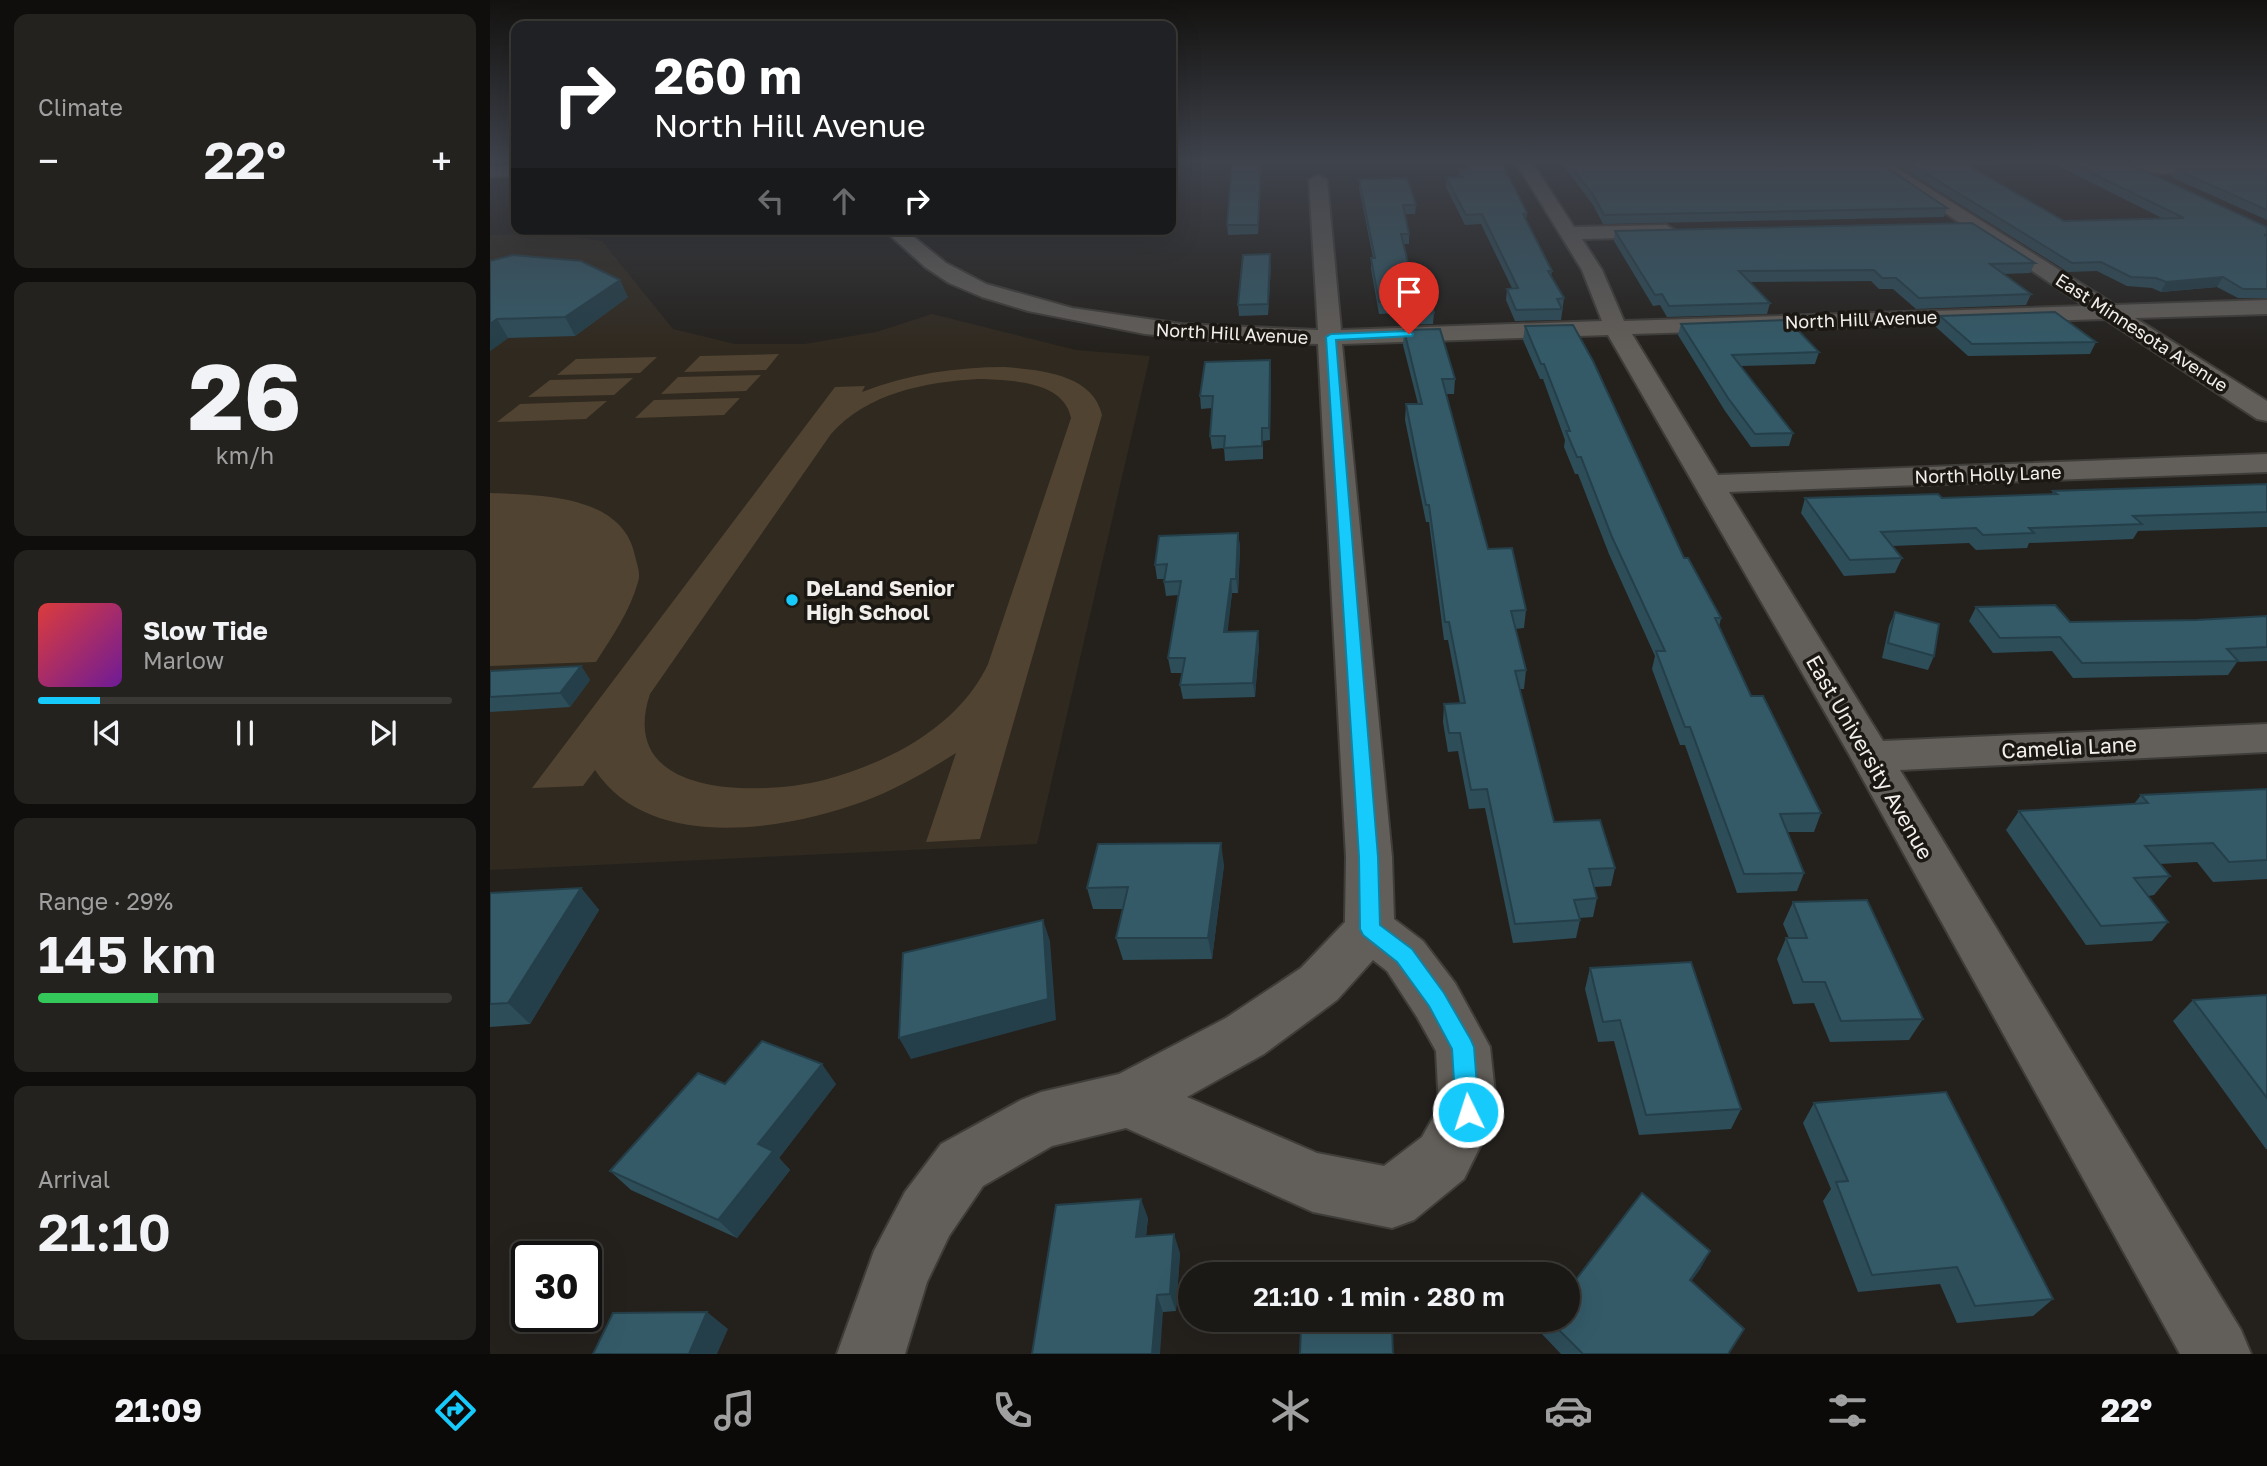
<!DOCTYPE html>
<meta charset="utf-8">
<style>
:root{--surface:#1b1916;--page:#24221f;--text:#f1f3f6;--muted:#a0a0a1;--line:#393835;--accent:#16cafb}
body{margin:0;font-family:"Golos Text",sans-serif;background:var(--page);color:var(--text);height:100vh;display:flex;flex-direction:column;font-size:26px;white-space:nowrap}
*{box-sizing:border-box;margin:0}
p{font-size:23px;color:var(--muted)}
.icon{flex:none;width:38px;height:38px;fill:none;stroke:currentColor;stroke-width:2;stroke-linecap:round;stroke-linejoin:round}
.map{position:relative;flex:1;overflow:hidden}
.sheet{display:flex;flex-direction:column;gap:14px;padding:14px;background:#0f0e0c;width:490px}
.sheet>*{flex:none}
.top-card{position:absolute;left:21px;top:21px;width:665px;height:214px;border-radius:14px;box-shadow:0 7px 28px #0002,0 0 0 2px var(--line);background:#202124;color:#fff;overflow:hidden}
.speed{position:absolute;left:21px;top:1241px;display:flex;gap:14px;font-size:35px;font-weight:700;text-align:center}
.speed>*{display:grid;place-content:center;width:91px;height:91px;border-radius:50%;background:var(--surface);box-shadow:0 7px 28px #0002,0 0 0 2px var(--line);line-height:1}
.speed .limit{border:4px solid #111;border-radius:10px;background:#fff;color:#111}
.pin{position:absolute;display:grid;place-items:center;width:60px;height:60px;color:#fff;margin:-72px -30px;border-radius:50% 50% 50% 0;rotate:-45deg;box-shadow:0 0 7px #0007}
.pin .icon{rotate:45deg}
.me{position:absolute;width:77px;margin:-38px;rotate:356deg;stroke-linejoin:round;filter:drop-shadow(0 0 5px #0008)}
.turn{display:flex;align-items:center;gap:24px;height:147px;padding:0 28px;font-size:32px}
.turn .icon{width:91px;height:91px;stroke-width:2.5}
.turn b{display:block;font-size:49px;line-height:60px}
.lanes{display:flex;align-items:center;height:66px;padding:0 28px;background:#0003;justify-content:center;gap:35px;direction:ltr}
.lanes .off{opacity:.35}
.big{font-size:52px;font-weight:600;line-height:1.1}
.sheet .card{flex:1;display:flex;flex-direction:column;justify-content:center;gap:10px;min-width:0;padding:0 24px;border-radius:14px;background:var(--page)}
.sheet .dial{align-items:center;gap:0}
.dial b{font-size:91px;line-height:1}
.song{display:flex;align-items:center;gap:21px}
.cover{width:84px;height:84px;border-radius:10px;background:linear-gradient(135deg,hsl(0 70% 55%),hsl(280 70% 35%))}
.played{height:7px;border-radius:4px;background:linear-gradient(90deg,var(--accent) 15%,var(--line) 15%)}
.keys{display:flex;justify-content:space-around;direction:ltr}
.heat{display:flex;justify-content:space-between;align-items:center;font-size:38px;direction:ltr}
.charge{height:10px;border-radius:5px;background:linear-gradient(90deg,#34c759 29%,var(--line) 0)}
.trip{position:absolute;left:688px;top:1262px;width:402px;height:70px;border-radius:35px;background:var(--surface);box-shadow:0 7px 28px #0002,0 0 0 2px var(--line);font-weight:600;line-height:70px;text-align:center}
.tabs{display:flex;height:112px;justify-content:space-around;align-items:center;background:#0b0a09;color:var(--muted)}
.tabs .icon{width:49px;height:49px}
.tabs .selected{color:var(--accent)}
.tabs b{font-size:32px;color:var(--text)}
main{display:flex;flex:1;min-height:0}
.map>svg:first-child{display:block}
.built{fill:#30291f}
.green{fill:#504331;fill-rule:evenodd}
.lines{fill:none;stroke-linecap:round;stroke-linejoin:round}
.minor-casing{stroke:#3f3d39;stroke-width:4}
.minor{fill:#625e59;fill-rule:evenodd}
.wall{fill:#2d4d59}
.shaded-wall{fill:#243f49}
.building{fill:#345a68;stroke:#243f49;stroke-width:2}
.route{fill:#16cafb;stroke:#0e83a3;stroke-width:2}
.poi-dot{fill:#16cafb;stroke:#1b1813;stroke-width:2.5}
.labels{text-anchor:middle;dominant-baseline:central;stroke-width:7;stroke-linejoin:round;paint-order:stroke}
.far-street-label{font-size:18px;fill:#f1efec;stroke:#1b1813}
.poi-label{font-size:21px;font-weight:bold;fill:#f1efec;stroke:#1b1813;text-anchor:start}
.street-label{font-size:21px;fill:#f1efec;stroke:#1b1813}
</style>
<main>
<section class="sheet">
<div class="card"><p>Climate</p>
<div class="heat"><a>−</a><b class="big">22°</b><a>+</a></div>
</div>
<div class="card dial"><b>26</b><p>km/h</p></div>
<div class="card">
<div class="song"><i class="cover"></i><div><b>Slow Tide</b><p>Marlow</p></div></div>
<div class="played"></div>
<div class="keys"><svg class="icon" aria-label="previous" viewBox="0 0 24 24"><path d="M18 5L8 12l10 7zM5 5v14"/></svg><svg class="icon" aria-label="pause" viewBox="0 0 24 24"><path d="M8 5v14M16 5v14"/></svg><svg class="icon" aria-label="next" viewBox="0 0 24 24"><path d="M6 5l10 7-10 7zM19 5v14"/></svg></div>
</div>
<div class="card"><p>Range · 29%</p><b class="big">145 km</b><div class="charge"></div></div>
<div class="card"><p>Arrival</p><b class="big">21:10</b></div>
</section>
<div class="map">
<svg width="1777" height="1354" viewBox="0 0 1777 1354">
<rect width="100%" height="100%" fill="#24211d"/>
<path class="built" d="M60,233L112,241L183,329L245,344H314L386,332L442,314L586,350L660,356L547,844L0,870V235Z"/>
<g class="green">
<path d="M289,354L276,370L194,372L210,356Z"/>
<path d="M167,357L150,373L67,375L86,359Z"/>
<path d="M515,367C550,370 603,374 612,415L490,839L436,842L466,753C436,772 405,790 372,802C292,831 159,852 105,770L93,786L42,788L345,387L375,386L372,392C418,374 466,367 515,367ZM488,379C518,380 574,380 581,418L498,664C481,700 452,726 418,746C392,761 363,772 334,780C270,796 125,799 160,694L341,434C377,393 436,382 488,379Z"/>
<path d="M271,375L256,391L171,394L188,377Z"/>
<path d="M143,378L124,395L38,397L60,380Z"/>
<path d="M250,398L234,415L145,418L164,400Z"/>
<path d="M117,401L96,419L7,422L30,404Z"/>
<path d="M0,493C49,495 133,494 145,556C147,564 151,574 148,582C140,611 122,637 106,662L0,666Z"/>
</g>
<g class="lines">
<g class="minor-casing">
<g id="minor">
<path d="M1025,161H1041L1084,227L1176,225L1186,231L1176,237L1092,239L1112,270L1134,321L1595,306L1377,161H1396L1625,305L1777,300V314L1645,318L1777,401V421L1767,419L1615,319L1142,334L1228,475L1777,454V472L1239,492L1393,741L1777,724V752L1410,770L1751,1330L1761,1354H1690L1360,756L1118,335L852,344L902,857L904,919L933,941L965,983L1000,1047L1007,1112L974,1179L924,1220L902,1228L823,1212L636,1128L562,1146L493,1186L459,1236L437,1282L415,1354H347L384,1251L415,1192L451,1144L531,1100L551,1092L629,1074L736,1018L811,968L855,922L856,857L828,344L729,341L655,334L538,311L492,297L459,283L435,267L393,229H414L456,263L496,284L582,308L692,324L828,330L819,180L828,175L837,180L851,330L1112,321L1092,270ZM883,960L897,971L927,1017L946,1051L949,1107L932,1137L894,1166L827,1153L697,1097L774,1054L847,1000Z"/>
<path d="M1645,164H1777V174L1639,173L1637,169Z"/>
<path d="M26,166V176L0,177V167Z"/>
</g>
</g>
<use href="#minor" class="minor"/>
</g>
<g class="wall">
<path d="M742,161H772L768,234L738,235L737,225Z"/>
<path d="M978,161L1037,213L1036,220L1062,271L1061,276L1074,298L1071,320L1025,321L1016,300L1017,289L1022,288L991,224L975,225L956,187V177H969V169H977Z"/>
<path d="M1070,161H1387L1457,208L1454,217L1113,224L1103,205Z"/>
<path d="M1405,161H1555L1474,163L1574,221L1674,219L1558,161H1633L1777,227V298H1748L1727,287L1671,292L1662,288L1637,286L1607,271L1578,272L1404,163Z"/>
<path d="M1647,161H1777L1652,163Z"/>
<path d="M1685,169H1777V220L1681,177Z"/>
<path d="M869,179L926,205L925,214H915L919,234V244H913L923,284L944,313L943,324L909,325L906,313L889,314L881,269V258H883L869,188Z"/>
<path d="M1125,231L1545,263L1540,273L1513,274L1541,294L1536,305L1426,309L1403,289H1389L1381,281L1260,282L1280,303L1277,314L1177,317L1170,305L1163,306L1124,241Z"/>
<path d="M0,261L138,297L85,336L18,338L0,351Z"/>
<path d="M781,265L778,315L749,316L748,305Z"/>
<path d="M1450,316L1606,342L1600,354L1478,356L1446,327Z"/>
<path d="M1191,324L1329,352L1325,364L1251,366L1303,433L1299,446L1261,447L1235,411L1188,335Z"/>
<path d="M1035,326L1194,558L1231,618L1229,627L1261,696L1331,813L1324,832H1297L1314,873L1307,891L1247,893L1195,745H1190L1162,669L1165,656L1119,554L1088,474H1085L1074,447L1075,440L1053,379H1050L1033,340Z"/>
<path d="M914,330L965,379L964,394H956L998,549L1036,610L1034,628L1025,629L1036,670L1034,689H1029L1064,822L1125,868L1121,886L1104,887L1107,898L1103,917L1089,918L1090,920L1086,938L1023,943L995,808L979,809L968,751L958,752L953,722L954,704L970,703L958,640H954L939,522H936L915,420L916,404H928L913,345Z"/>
<path d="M780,360L781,372L780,440L773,441V459L735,461L734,448L722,449L720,436L722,408L711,409L710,396Z"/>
<path d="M1777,484V527L1648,531L1643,539L1539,543L1537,548L1486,550L1479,543L1402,546L1412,558L1405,573L1354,576L1311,513L1315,498H1452L1562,494L1563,491Z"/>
<path d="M748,533L750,547L748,593H742L737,632L769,645L765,697L693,699L690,685L692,673H681L678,658L688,595L676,596L674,582V579H667L665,565Z"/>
<path d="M1486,607L1580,622L1707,620L1777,616V661L1747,662L1738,675L1583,678L1562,651L1503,653L1479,621Z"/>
<path d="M1405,612L1444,656L1438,670L1392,658L1399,626Z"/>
<path d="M91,666L100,680L80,707L0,712V671Z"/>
<path d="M1777,789V879L1723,882L1707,862L1670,864L1680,876L1664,895L1658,896L1678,922L1662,941L1596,945L1516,830L1529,811L1644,804L1651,795Z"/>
<path d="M734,865L722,959L633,960L626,938L633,909H603L597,888Z"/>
<path d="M91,888L109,910L40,1024L0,1027V893Z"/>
<path d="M1303,902L1433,1019L1419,1040L1340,1042L1324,1003L1303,1004L1287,959L1296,938H1299L1293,924Z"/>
<path d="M1100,968L1251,1109L1241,1129L1149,1135L1124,1041L1108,1042L1095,989Z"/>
<path d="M1777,995V1149H1776L1683,1021L1703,1000Z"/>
<path d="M235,1084H346L289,1158L300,1170L247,1238L141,1190L120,1171Z"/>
<path d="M1324,1103L1563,1299L1543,1316L1467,1323L1450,1284L1368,1292L1333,1201L1341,1189L1313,1123Z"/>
<path d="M658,1218L656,1236L690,1253L686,1311L673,1312L542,1354Z"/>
<path d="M1220,1251L1210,1269L1201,1281L1238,1354H1071L1052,1334L1056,1320H1078Z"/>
</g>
<g class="shaded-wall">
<path d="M771,161H772L768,234V225Z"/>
<path d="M780,254L781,265L778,315V304Z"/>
<path d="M1733,277L1727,287L1671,292L1676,282Z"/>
<path d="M130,280L138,297L85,336L75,317Z"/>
<path d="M7,319L18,338L0,351V324Z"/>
<path d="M780,360L781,372L780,440L779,428Z"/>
<path d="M748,533L750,547L748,593L746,579Z"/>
<path d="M741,579L742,593L736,646L734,632Z"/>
<path d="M768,631L769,645L765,697L763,683Z"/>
<path d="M91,666L100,680L80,707L70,693Z"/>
<path d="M731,843L734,865L722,959L718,938Z"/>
<path d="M91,888L109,910L40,1024L18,1003Z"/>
<path d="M553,920L560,941L566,1020L421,1059L409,1038Z"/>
<path d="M332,1064L346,1084L289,1158L300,1170L247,1238L228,1220L268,1144Z"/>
<path d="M651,1199L658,1218L654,1255L646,1237Z"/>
<path d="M684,1234L690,1253L686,1311L680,1294Z"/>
<path d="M1220,1251L1210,1269L1190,1297L1200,1280Z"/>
<path d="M667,1295L673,1312L670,1354H662Z"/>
<path d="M217,1312L238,1329L227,1354H199Z"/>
</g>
<g class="building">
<path d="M742,161H771L768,225H737Z"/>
<path d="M978,161H1011L1037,213L1033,214L1062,271H1058L1074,298L1067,299L1072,309L1026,310L1017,289L1028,288L992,214L976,215L956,177H973L969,169H980Z"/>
<path d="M1077,161H1387L1457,208L1114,215L1104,196Z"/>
<path d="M1416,161H1471L1574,221L1694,218L1577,161H1633L1777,227V235H1774L1777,236V289H1753L1733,277L1676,282L1666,278L1641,277L1611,262L1582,263Z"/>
<path d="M1685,169H1777V188H1775L1777,189V210Z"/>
<path d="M917,178L926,205H913L919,234H911L923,284H935L944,313L909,314L906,302H889L881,258H885L869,179Z"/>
<path d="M1482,223L1545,263L1500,264L1541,294L1429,298L1406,278H1392L1384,270L1249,271L1280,303L1179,306L1172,294L1165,295L1125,231Z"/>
<path d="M780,254L778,304L748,305L753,255Z"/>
<path d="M23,255L91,261L130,280L75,317L7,319L0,324V261Z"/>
<path d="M1565,312L1606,342L1482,344L1450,316Z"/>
<path d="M1298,320L1329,352L1242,355L1303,433L1265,434L1238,398L1191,324Z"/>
<path d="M1083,325L1103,361L1194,558H1198L1231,618H1225L1261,696H1273L1331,813L1290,814L1314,873L1254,874L1200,727H1195L1166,651H1175L1122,537L1091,457H1087L1076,431H1080L1054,364H1051L1035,326Z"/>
<path d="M950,329L965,379H952L998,549L1022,548L1036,610L1021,611L1036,670L1025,671L1064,822L1110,820L1125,868L1099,869L1107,898L1084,900L1090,920L1025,924L997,789L981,790L970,733H959L954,704L975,703L959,622H955L939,505H936L916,404H932L914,330Z"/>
<path d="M780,360L779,428H772V446L734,448L735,436H720L723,396H710L715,362Z"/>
<path d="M1777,484V512L1643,516L1652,524L1539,528L1544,533L1493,535L1486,528L1391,532L1412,558L1360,560L1315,498L1448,494L1452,498L1567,494L1563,491Z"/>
<path d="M748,533L746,579H741L734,632L768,631L763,683L690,685L695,658H678L691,581L674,582L677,564L665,565L669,536Z"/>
<path d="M1565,605L1580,622L1707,620L1777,616V647L1737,649L1748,661L1592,663L1570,637L1510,638L1486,607Z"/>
<path d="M1405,612L1449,624L1444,656L1398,643Z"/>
<path d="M91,666L70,693L0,697V671Z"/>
<path d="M1777,789V860L1739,862L1723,843L1655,846L1680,876L1644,878L1678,922L1611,926L1529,811L1658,803L1651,795Z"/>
<path d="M731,843L718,938H626L638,887L597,888L608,844Z"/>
<path d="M91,888L18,1003L0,1004V893Z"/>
<path d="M1377,900L1433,1019L1351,1021L1335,982H1313L1296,938H1317L1303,902Z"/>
<path d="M553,920L558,999L409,1038L413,953Z"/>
<path d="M1201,962L1251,1109L1156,1115L1130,1020L1113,1022L1100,968Z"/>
<path d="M1777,995V1098L1703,1000Z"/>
<path d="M272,1041L332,1064L268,1144L283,1151L228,1220L120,1171L208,1073L235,1084Z"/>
<path d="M1456,1092L1563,1299L1485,1306L1467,1267L1382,1275L1346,1182L1358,1181L1324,1103Z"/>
<path d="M1152,1193L1220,1251L1200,1280L1254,1329L1238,1354H1093L1059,1320H1078V1290Z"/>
<path d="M651,1199L646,1237L684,1234L680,1294L667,1295L662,1354H542L566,1205Z"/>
<path d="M217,1312L199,1354H103L123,1313Z"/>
<path d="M902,1327L903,1354H810L811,1329Z"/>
</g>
<linearGradient id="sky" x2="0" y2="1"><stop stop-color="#141210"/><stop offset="0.46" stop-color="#3f434c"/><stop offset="1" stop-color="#3f434c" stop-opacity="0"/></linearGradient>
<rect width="1777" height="351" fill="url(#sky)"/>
<path class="route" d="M919,331L923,334L922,336L846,340L888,857L890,925L922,949L954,993L981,1040L984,1047L989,1112L986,1120L978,1123L969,1120L966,1112L962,1049L939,1006L907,962L873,935L870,929L869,857L836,337L841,334Z"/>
<circle class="poi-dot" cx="302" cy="600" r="7"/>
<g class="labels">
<g class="far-street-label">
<text transform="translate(1371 319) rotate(-2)">North Hill Avenue</text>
<text transform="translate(1652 332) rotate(33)">East Minnesota Avenue</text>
<text transform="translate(742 333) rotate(3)">North Hill Avenue</text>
<text transform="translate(1498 474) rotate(-2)">North Holly Lane</text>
</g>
<g class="poi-label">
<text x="316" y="588">DeLand Senior<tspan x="316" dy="24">High School</tspan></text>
</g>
<g class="street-label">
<text transform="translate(1579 747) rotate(-3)">Camelia Lane</text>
<text transform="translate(1380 757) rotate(60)">East University Avenue</text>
</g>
</g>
</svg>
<div class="speed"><div class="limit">30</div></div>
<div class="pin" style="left:919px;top:334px;background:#d93025"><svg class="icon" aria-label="arrive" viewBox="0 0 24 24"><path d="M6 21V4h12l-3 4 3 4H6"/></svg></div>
<svg class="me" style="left:978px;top:1112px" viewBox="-20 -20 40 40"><circle r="17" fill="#16cafb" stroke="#fff" stroke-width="3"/><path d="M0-11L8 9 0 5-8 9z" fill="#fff"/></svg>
<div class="trip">21:10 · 1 min · 280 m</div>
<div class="top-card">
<div class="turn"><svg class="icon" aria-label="right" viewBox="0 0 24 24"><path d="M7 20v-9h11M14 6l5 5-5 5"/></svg><div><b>260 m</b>North Hill Avenue</div></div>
<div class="lanes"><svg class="icon off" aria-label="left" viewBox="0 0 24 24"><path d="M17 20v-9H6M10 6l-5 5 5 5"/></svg><svg class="icon off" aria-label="ahead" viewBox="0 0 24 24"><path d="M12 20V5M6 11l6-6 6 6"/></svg><svg class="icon" aria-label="right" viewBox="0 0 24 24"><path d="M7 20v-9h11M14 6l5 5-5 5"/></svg></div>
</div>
</div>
</main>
<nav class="tabs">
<b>21:09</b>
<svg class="icon selected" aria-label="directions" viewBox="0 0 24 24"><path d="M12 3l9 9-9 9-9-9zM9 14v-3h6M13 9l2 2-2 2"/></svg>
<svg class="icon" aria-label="music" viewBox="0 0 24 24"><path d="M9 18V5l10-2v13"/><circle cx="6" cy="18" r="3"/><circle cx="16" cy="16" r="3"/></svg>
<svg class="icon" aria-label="phone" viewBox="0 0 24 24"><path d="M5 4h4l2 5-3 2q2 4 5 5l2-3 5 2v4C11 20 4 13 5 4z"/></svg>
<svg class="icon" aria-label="climate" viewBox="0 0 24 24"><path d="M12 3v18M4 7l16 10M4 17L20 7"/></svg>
<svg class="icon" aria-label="car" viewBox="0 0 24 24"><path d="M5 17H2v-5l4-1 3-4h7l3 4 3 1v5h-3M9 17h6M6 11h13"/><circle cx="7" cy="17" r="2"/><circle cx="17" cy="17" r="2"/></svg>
<svg class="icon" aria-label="filters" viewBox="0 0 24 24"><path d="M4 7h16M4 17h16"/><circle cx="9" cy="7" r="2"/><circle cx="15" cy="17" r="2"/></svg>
<b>22°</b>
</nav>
